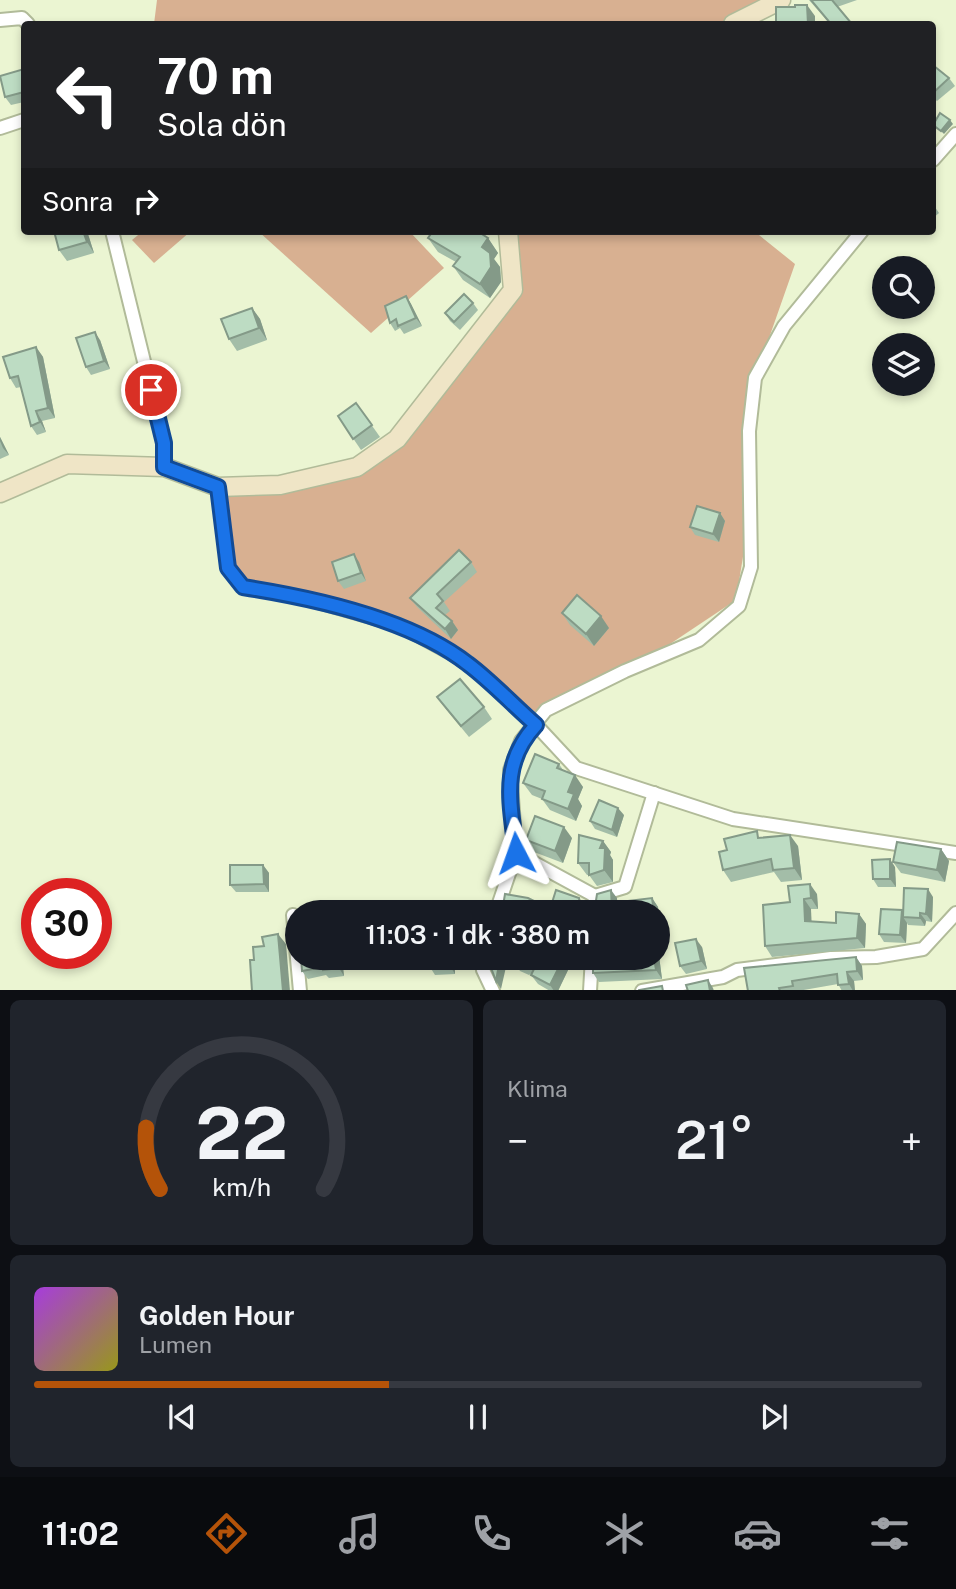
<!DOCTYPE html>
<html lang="tr">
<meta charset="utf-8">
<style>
:root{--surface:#171b24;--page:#20242c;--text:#f1f3f6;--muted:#9ea1a6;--line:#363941;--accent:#b45309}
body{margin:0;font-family:"Public Sans",sans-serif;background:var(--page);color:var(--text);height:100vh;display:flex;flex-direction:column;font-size:26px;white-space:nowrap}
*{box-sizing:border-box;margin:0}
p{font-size:23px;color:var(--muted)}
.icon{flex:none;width:38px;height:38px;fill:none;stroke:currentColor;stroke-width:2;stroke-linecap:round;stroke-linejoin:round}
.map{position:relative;height:990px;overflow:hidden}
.details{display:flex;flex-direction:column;gap:10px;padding:10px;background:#0d0f14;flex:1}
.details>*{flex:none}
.guide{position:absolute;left:21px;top:21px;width:915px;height:214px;border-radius:7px;box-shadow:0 4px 10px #0003;background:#202124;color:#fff;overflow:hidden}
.controls{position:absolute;left:872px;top:256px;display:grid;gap:14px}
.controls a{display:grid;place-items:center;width:63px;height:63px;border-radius:50%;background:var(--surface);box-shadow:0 4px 10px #0003;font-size:35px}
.speed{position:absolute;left:21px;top:878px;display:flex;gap:14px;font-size:35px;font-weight:700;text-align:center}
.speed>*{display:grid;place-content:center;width:91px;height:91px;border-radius:50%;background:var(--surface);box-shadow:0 4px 10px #0003;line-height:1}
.speed .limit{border:10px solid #d22;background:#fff;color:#111}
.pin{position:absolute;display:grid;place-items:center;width:60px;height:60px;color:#fff;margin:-30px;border:4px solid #fff;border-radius:50%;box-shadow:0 2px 7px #0007}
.me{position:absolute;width:77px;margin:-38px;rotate:356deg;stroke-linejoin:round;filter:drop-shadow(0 0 5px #0008)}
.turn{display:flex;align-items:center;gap:24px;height:147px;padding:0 21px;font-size:32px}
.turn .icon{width:91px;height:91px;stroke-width:2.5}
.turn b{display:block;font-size:49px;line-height:60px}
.then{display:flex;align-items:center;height:66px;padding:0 21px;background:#0003;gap:14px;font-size:26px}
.big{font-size:52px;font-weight:600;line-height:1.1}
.details .widget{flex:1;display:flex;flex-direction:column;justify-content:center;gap:10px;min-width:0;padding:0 24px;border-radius:10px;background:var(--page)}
.details .dial{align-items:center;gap:0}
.dial svg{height:182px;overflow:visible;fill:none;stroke:var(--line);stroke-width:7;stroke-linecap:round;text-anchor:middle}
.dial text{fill:var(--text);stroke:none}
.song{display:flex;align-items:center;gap:21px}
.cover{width:84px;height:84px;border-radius:10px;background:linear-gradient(135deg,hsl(280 70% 55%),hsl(60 70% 35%))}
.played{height:7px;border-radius:4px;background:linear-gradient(90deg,var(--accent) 40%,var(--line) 40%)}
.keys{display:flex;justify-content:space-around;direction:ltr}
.heat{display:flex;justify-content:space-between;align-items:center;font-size:38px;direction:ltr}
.details .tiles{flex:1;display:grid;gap:10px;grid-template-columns:1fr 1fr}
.widget:last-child{grid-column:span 2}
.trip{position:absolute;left:285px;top:900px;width:385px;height:70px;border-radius:35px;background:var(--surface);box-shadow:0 4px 10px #0003;font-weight:600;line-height:70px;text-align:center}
.tabs{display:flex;height:112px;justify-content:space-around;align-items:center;background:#090b0e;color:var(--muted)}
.tabs .icon{width:49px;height:49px}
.tabs .on{color:var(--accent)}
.tabs b{font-size:32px;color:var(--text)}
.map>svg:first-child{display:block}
.forest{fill:#d8b091}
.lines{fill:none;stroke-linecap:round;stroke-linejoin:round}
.street-casing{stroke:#b1bb99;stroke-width:16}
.secondary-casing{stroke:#b1bb99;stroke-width:21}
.street{stroke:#fff;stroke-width:12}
.secondary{stroke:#efe5c6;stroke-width:18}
.wall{fill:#a3bda8}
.shaded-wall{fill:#849a88}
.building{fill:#bddcc3;stroke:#849a88;stroke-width:2}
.route-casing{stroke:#114b97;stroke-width:18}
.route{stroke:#1a73e8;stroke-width:12}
</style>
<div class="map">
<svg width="956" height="991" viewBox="0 0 956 991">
<rect width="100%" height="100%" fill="#ebf5d2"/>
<g class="forest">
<path d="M157,0H778L733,24H154Z"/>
<path d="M143,231H191L154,263L132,240Z"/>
<path d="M258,231H409L444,268L371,333Z"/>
<path d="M507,231H754L795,264L755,378L752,501L736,600L637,666L526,716L399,625L236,579L218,487L357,467L447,376L513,290Z"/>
</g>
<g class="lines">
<g class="street-casing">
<g id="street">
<path d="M0,20L22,18L28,24"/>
<path d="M0,128L24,120"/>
<path d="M933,160L956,134"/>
<path d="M112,231L164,443V467"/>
<path d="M218,487L228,568L243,587L297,596L399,625L467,662L536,725L576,768L733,819L956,853"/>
<path d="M516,853L595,896L594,912"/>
<path d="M595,896L625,887L654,793"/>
<path d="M496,912L516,853L510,770L521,741L546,710L625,671L699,640L739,606L751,567L749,431L755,378L784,326L862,231"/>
<path d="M293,915L300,991"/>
<path d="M481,957L483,970L493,991"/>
<path d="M590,991L592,957"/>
<path d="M642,991L723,977L737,970L831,958L876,957L923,949L956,913"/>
</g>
</g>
<g class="secondary-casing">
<g id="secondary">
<path d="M733,24L781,0"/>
<path d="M0,493L67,464L164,467L218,487L280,485L357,467L397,439L513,290L508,231"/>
</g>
</g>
<use href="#street" class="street"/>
<use href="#secondary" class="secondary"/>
</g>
<g class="wall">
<path d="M809,0H857L837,7L852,24H830Z"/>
<path d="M933,67L949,78L955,86L937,101L933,98Z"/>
<path d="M24,69V102L11,105L5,97Z"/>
<path d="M933,204L939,213L933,218Z"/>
<path d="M87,231L94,253L67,261L59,250Z"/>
<path d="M433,231H498L497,234L479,232L488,238L498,253L494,259L500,267L501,282L490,298L463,280L453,266L456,262L438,252L428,238Z"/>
<path d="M406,296L411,304L422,326L404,334L400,328L395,331L390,323Z"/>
<path d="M473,303L478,310L460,330L450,321L445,313Z"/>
<path d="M252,308L260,319L267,340L237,351L229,339Z"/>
<path d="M100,340L110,369L91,375L86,367Z"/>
<path d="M36,347L43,357L55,418L42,421L46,432L37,435L31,426L21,387L16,388L10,378Z"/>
<path d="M356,403L380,437L361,450L338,416Z"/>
<path d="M0,437L9,455L0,459Z"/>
<path d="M720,513L725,521L719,542L695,535L690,527Z"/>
<path d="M359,562L366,581L344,589L338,581Z"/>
<path d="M471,562L477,572L444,602L450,611L445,615L452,621L458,630L451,639L417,607L410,598Z"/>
<path d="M562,613L609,628L594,646L570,625Z"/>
<path d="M437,697L484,707L492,719L469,737L446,709Z"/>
<path d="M559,764L563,770L583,787L578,799L582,806L576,821L550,810L542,799L532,795L523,783Z"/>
<path d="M624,815L617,837L595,829L590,821Z"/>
<path d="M572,838L563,863L534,852L526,840Z"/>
<path d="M761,838L798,846L802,880L781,882L774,872L731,882L723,870L727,850Z"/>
<path d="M603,841L611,852L610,855L613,860V882L597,886L589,875H587L578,863Z"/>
<path d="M941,849L949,861L945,882L901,873L893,862Z"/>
<path d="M263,865L269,873V892H236L230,885Z"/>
<path d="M895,867L896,887H878L873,879Z"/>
<path d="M817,894L818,909H811V921L836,923L859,914L866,924L865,948L772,957L765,946L790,902Z"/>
<path d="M933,897L932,922L926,921L925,926L908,925L907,923L906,943L884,942L879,934L902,910L903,912Z"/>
<path d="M652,898L658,907L663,942H658V912Z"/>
<path d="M702,947L707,969L686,974L680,966Z"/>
<path d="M658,948L662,979L599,982L593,973L658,957Z"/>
<path d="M301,957H346V959H342L344,976L329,978L326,975L308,979L302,971Z"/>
<path d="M430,957H455V974L435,975L430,967Z"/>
<path d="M516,957H584L582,970L569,968L558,991H550L538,984L531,975L532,973L529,975L520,971L514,962Z"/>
<path d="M856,957L862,966L863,980L854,981L855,991H842L838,984L798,991H748Z"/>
</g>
<g class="shaded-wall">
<path d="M807,5L815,16V24H808Z"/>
<path d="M950,120L953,124L944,134L941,131Z"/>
<path d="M83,231H87L94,253L87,242Z"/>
<path d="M488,238L498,253L494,259L500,267L501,282L490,298L480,284L482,247Z"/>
<path d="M406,296L411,304L422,326L416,318Z"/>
<path d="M252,308L260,319L267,340L259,328Z"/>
<path d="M95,332L100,340L110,369L104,361Z"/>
<path d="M36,347L43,357L55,418L48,408Z"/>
<path d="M36,411L42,421L46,432L40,422Z"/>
<path d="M0,437L9,455L3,448L0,441Z"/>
<path d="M720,513L725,521L719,542L713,534Z"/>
<path d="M354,554L359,562L366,581L361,573Z"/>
<path d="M601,616L609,628L594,646L586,634Z"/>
<path d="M452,621L458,630L451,639L445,629Z"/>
<path d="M575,775L583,787L578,799L582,806L576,821L568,809V792Z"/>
<path d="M618,808L624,815L617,837L612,830Z"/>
<path d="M564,827L572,838L563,863L555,851Z"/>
<path d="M790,835L798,846L802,880L794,868Z"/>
<path d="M603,841L611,852L610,855L613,860V882L604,870L600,848Z"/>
<path d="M941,849L949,861L945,882L937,870Z"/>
<path d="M890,859L895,867L896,887L890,879Z"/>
<path d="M263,865L269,873V892L264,884Z"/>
<path d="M810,884L817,894L818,909L811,898Z"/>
<path d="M928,889L933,897L932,922L926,914Z"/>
<path d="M611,890L617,898L618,912H612Z"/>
<path d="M579,898L586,906V912L580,908Z"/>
<path d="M652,898L658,907L663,942L658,935V912H654Z"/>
<path d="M804,899L811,909L812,931L805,921Z"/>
<path d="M902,910L907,917H903L907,923L906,943L900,935Z"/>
<path d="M920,913L926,921L925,926L920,918Z"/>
<path d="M859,914L866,924L865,948L857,938Z"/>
<path d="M278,934L286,944L290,991H283Z"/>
<path d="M696,939L702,947L707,969L701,961Z"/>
<path d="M658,948L662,979L656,970L654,957H658Z"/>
<path d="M337,957H341L342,959L344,976L339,968Z"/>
<path d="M450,957H455V974L450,966Z"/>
<path d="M499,957H500L506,967L501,989L496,981Z"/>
<path d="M577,957H584L582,970L576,961Z"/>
<path d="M856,957L862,966L863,980L857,971Z"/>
<path d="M563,959L569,968L558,991H554L550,985Z"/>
<path d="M847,972L854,981L855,991H853L849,984Z"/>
<path d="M708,980L713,988L714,991H710Z"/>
</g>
<g class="building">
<path d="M811,0H832L852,24H831Z"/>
<path d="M795,5H807L808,24H776V7H795Z"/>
<path d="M934,66L949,78L933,93V67Z"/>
<path d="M24,69V92L5,97L0,76Z"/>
<path d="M940,113L950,120L941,131L933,125Z"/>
<path d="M54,231H83L87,242L59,250Z"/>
<path d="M433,231H477L488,238L482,247L490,253L491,267L480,284L453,266L460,257L428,238Z"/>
<path d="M464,294L473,303L454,322L445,313Z"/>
<path d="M406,296L416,318L398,326L396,319L390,323L385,306Z"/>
<path d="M252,308L259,328L229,339L221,319Z"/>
<path d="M95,332L104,361L86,367L76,338Z"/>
<path d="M36,347L48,408L36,411L40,422L31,426L18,376L10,378L3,357Z"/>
<path d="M356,403L372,425L353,439L338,416Z"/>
<path d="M697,506L720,513L713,534L690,527Z"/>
<path d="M459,550L471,562L437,594L443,601L436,608L452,621L445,629L410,598Z"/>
<path d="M354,554L361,573L338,581L332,562Z"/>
<path d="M577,595L601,616L586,634L562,613Z"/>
<path d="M460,679L484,707L461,726L437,697Z"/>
<path d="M535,754L559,764L557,768L575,775L568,792L574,794L568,809L542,799L545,791L523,783Z"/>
<path d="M599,800L618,808L612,830L590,821Z"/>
<path d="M535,816L564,827L555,851L526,840Z"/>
<path d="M757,831L758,838L790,835L794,868L773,870L771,859L723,870L719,852L727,850L724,839Z"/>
<path d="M579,835L603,841L600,848H605L604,870L589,875V863H578Z"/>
<path d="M897,842L941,849L937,870L893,862Z"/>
<path d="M890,859V879H873L872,860Z"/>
<path d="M230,865H263L264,884L230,885Z"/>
<path d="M810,884L811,898L804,899L805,921L836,923V912L859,914L857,938L765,946L763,905L790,902L788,886Z"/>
<path d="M904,888L928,889L926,914L920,913V918L903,917Z"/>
<path d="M556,890L579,898L580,908L588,912H502L505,894L528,898L550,909Z"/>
<path d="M611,890L612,912H588L595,907L597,894Z"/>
<path d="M652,898L654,912H629L627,901Z"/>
<path d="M881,909L902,910L900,935L879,934Z"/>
<path d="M278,934L283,991H252L250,960H254L253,947L264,946L262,937Z"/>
<path d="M696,939L701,961L680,966L675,943Z"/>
<path d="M301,957H337L339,968L323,970V967L302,971Z"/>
<path d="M430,957H450V966L430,967Z"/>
<path d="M487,957H499L500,959L496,981Z"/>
<path d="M516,957H539L523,966L514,962Z"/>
<path d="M540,957H577L576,961L563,959L550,985L531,975Z"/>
<path d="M593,957H654L656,970L593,973Z"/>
<path d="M856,957L857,971L847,972L849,984L838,985L837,974L792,981L793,986L779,988L780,991H748L744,968Z"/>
<path d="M708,980L710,991H688L686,985Z"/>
<path d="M662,986L663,991H639V990Z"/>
</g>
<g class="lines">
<g class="route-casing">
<path id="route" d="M151,390L164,443V467L218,487L228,568L243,587C314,598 411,619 468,664C492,682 513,705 536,725C499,765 511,803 516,853"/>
</g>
<use href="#route" class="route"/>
</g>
</svg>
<div class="controls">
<a><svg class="icon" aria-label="search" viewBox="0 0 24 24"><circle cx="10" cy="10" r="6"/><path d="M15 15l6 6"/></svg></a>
<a><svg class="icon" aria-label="layers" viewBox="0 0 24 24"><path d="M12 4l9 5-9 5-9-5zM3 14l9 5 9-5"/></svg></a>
</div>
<div class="speed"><div class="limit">30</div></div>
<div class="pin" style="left:151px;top:390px;background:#d93025"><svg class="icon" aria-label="arrive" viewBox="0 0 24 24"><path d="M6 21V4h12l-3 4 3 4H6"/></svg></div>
<svg class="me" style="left:516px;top:853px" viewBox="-20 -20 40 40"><path d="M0-17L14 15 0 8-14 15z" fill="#1a73e8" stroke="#fff" stroke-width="4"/></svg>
<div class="trip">11:03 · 1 dk · 380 m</div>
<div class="guide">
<div class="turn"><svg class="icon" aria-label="left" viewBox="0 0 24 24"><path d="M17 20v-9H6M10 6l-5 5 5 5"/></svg><div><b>70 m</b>Sola dön</div></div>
<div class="then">Sonra<svg class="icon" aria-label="right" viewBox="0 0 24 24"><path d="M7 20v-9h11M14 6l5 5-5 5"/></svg></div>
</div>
</div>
<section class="details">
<div class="tiles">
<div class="widget dial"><svg viewBox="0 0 100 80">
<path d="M14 69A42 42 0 1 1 86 69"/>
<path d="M14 69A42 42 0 0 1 8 42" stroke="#b45309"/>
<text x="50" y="56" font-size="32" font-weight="700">22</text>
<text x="50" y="72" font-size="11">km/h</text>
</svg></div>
<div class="widget"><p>Klima</p>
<div class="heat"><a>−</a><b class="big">21°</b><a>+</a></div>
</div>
<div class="widget">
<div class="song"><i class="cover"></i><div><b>Golden Hour</b><p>Lumen</p></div></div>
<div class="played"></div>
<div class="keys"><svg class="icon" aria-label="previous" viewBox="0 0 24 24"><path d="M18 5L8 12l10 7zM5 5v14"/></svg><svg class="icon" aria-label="pause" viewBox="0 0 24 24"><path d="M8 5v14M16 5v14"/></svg><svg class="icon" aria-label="next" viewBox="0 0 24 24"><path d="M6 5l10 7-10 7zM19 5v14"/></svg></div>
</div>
</div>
</section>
<nav class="tabs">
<b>11:02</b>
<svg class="icon on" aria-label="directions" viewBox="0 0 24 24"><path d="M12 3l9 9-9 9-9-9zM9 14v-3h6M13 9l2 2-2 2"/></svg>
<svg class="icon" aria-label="music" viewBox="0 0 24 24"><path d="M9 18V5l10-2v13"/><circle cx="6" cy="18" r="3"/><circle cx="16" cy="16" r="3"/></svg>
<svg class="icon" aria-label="phone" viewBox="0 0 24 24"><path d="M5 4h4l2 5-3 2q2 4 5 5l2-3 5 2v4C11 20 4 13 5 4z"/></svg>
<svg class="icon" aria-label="climate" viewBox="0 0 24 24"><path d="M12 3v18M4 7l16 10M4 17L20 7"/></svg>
<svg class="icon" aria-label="car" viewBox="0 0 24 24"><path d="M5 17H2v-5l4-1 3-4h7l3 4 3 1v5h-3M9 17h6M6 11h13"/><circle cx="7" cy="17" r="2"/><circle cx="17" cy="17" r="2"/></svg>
<svg class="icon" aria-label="filters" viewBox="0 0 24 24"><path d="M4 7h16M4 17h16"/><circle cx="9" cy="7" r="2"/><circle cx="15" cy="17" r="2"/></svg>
</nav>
